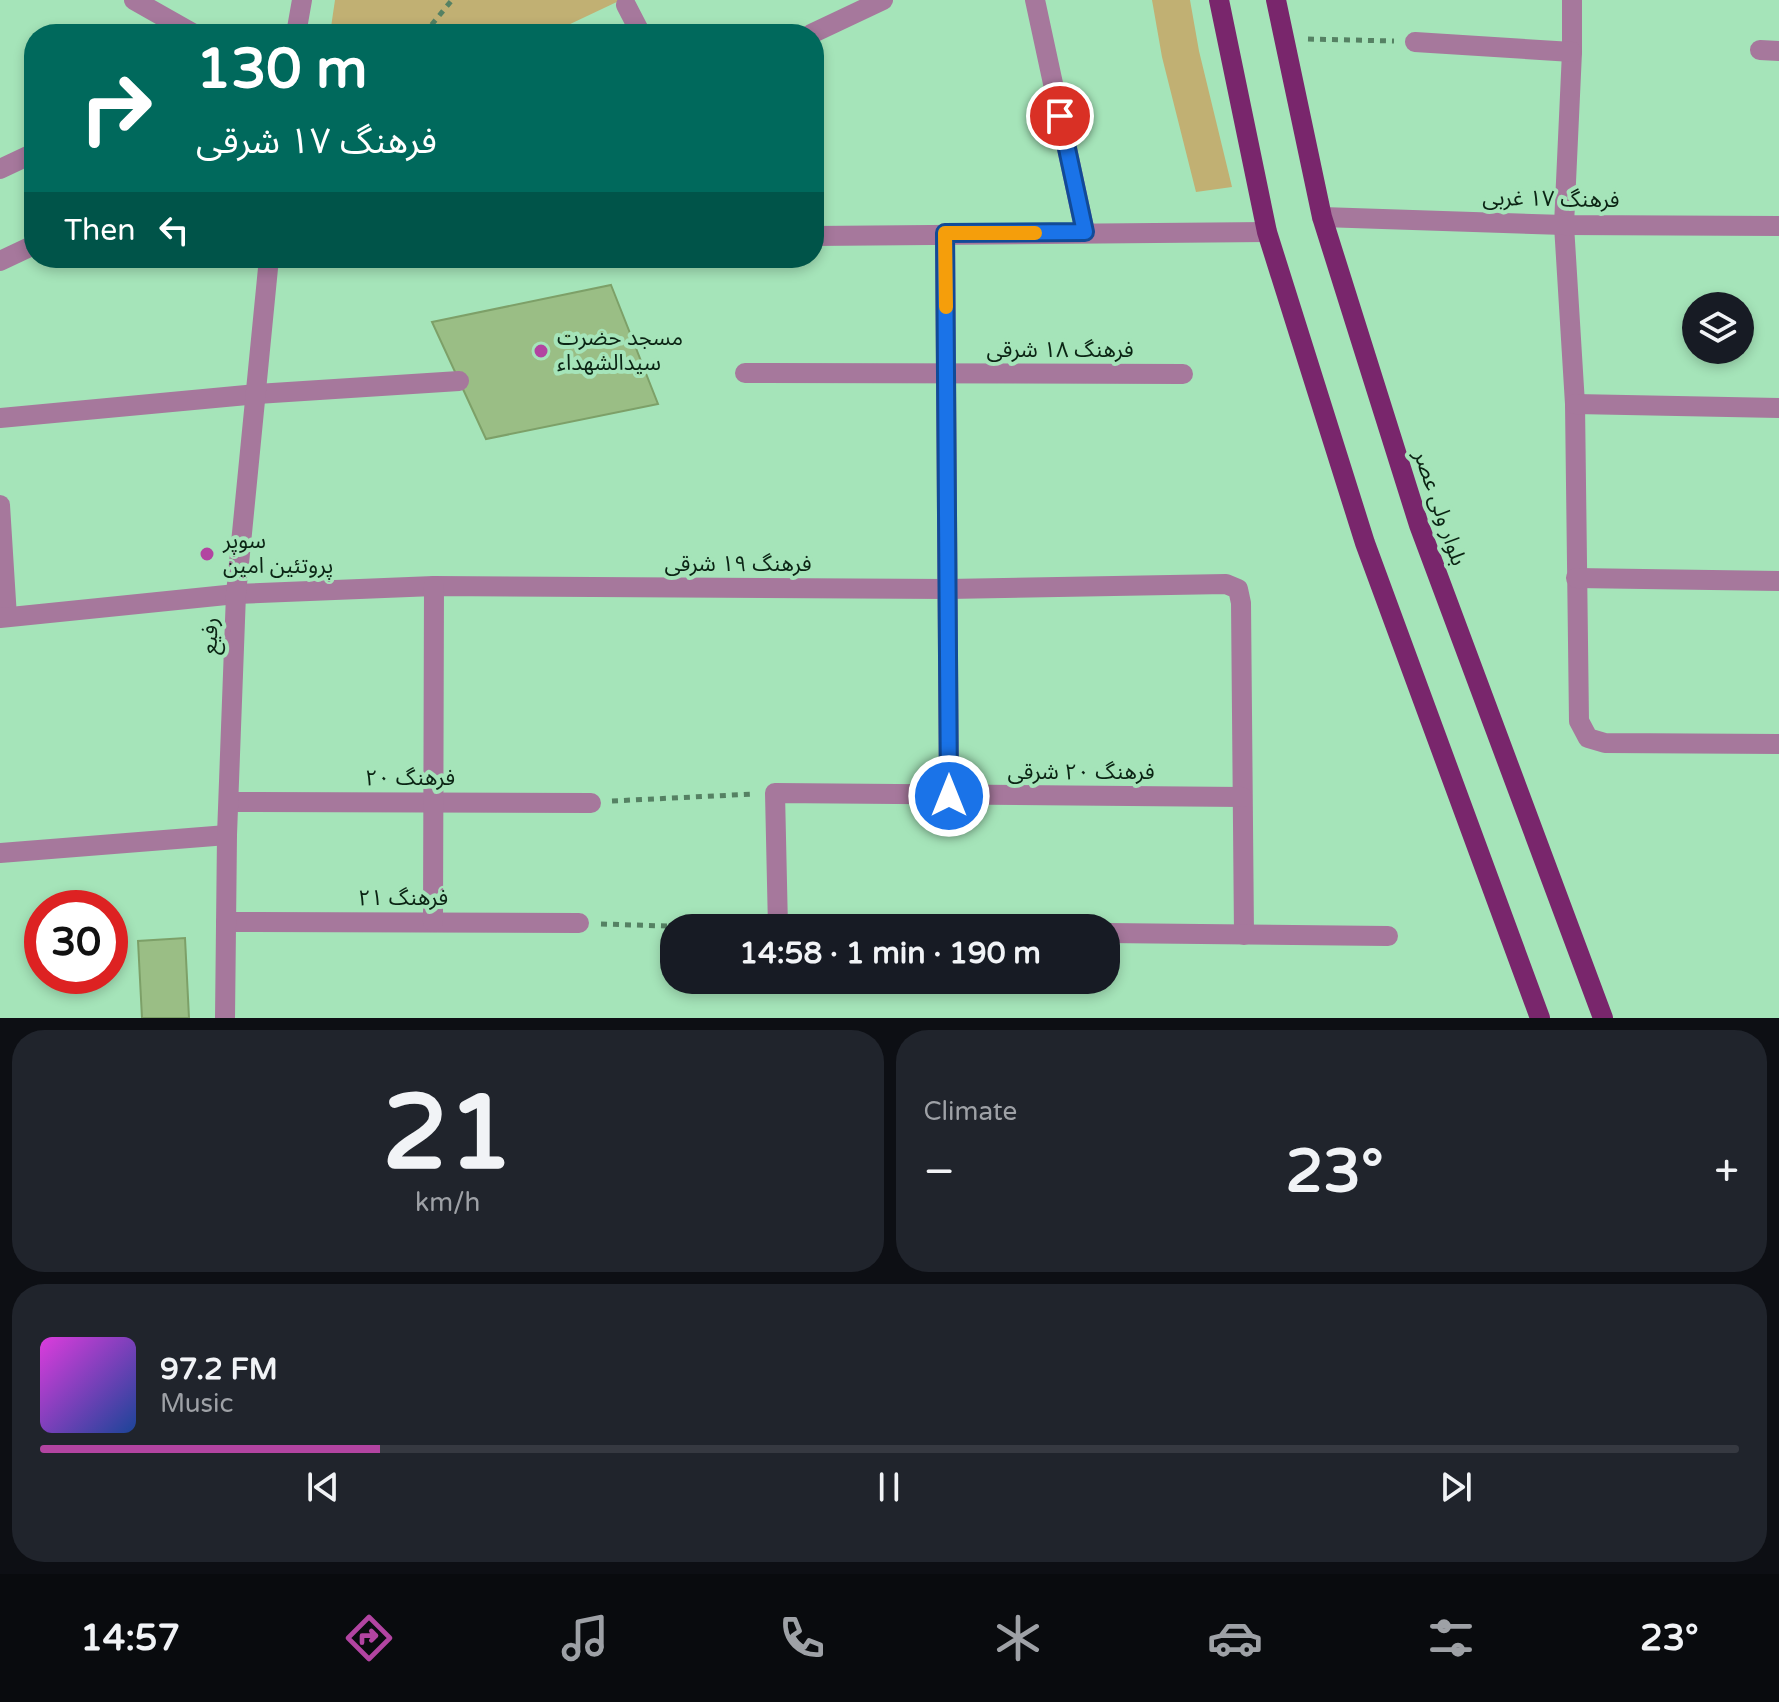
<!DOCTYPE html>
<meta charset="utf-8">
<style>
:root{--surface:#171b24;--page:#20242c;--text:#f1f3f6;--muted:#9ea1a6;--line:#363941;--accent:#b244a1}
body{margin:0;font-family:"Varela Round","Noto Sans Arabic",sans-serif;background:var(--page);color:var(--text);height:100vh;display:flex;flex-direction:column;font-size:30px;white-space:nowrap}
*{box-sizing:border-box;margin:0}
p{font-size:26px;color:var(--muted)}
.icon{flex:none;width:44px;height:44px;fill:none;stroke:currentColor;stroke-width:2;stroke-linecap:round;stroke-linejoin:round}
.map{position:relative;height:1018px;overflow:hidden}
.panel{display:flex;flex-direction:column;gap:12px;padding:12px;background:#0d0f14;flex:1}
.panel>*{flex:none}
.guide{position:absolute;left:24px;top:24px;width:800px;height:244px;border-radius:32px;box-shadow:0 4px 12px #0003;background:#00695c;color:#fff;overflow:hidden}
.fabs{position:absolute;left:1682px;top:292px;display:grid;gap:16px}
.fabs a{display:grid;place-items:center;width:72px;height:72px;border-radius:50%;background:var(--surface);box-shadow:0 4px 12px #0003;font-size:40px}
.speed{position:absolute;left:24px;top:890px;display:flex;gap:16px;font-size:40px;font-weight:700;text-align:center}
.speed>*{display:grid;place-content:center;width:104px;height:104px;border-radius:50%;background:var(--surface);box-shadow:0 4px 12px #0003;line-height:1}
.speed .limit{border:12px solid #d22;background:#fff;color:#111}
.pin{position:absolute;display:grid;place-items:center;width:68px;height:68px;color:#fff;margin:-34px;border:4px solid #fff;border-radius:50%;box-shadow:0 2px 8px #0007}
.me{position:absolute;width:88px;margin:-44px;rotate:0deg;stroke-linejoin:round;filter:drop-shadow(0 0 6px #0008)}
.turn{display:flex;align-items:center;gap:28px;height:168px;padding:0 40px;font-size:36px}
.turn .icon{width:104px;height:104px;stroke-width:2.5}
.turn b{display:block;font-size:56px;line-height:68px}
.then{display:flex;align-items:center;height:76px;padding:0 40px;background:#0003;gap:16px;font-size:30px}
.big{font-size:60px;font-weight:800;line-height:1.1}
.panel .widget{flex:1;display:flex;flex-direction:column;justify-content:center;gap:12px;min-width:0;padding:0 28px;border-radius:32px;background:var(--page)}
.panel .dial{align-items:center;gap:0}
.dial b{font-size:104px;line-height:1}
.song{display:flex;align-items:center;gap:24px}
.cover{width:96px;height:96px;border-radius:12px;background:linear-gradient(135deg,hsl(300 70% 55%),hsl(220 70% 35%))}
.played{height:8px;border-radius:4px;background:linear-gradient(90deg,var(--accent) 20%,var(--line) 20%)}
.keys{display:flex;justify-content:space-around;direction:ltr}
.heat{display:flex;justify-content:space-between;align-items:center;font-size:44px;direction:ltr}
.panel .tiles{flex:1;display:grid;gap:12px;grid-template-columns:1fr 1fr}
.widget:last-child{grid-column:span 2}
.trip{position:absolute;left:660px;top:914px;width:460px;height:80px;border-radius:32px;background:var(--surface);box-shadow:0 4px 12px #0003;font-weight:800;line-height:80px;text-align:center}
.dock{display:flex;height:128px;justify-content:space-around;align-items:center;background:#090b0e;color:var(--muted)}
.dock .icon{width:56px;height:56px}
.dock .current{color:var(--accent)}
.dock b{font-size:36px;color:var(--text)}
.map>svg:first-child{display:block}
.green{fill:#c1b073}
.building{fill:#9abe85;stroke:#7da068;stroke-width:2}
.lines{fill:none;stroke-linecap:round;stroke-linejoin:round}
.path{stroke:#558163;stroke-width:5;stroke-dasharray:6 6;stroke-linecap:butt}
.minor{stroke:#a6789c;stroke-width:20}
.major{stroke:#79266c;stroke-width:20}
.route-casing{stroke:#114b97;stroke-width:20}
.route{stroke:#1a73e8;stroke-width:14}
.slow{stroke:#f59e0b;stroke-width:14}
.poi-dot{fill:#b244a1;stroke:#a5e4b9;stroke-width:3}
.labels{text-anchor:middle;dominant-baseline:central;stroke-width:8;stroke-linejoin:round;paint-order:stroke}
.street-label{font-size:22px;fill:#0b2414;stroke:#a5e4b9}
.poi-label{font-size:22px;fill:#0b2414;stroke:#a5e4b9;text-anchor:start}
</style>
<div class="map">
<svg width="1779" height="1018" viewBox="0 0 1779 1018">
<rect width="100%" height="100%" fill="#a5e4b9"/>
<g class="green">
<path d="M335,0H621L549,34H330Z"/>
<path d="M1152,0H1190L1199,51L1232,187L1196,192L1162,57Z"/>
</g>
<g class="building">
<path d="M611,285L658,404L486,439L432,322Z"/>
<path d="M185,938L189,1018H142L138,941Z"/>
</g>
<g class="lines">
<g class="path">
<path d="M424,34L452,0"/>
<path d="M1308,39L1394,41"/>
<path d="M612,801L754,794"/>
<path d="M601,924L732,928"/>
</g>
<g class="minor">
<path d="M134,0L194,34"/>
<path d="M1035,0L1085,232"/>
<path d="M1572,0V52L1564,225L1575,404L1579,721L1588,738L1605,743L1779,744"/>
<path d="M626,5L641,34"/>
<path d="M296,34L302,0"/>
<path d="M811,34L883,0"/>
<path d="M1415,42L1572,52"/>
<path d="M1760,50L1779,51"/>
<path d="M0,169L34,153"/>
<path d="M1322,217L1564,225L1779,226"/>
<path d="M945,233L949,796"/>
<path d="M814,236L1267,232"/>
<path d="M0,261L34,245"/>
<path d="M745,373L1183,374"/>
<path d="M1575,404L1779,408"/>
<path d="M0,418L257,394L459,381"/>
<path d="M0,505L7,617"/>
<path d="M1576,578L1779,581"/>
<path d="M0,618L236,594L434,586L948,589L1226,584L1238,589L1241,603L1244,935"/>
<path d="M229,802L591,803"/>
<path d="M0,853L227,835"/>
<path d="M226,922L579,923"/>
<path d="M433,922L434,586"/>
<path d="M778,928L775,793L1242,797"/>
<path d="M1106,933L1388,936"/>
<path d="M225,1018L227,835L236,594L269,258"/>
</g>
<g class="major">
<path d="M1219,0L1267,232L1365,543L1540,1018"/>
<path d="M1276,0L1322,217L1419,525L1603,1018"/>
</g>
</g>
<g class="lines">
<g class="route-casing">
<path id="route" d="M949,796L945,233L1085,232L1060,116"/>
</g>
<use href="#route" class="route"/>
<path class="slow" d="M946,307L945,233H1035"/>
</g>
<g class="poi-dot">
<circle cx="541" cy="351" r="8"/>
<circle cx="207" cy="554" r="8"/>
</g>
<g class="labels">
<g class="street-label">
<text transform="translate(1551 199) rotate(1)">فرهنگ ۱۷ غربی</text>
<text x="1060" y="350">فرهنگ ۱۸ شرقی</text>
<text transform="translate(1440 508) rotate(71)">بلوار ولی عصر</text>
<text x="738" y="564">فرهنگ ۱۹ شرقی</text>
<text transform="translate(210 636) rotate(-88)">رفیع</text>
<text x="1081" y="772">فرهنگ ۲۰ شرقی</text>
<text x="410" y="778">فرهنگ ۲۰</text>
<text x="403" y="898">فرهنگ ۲۱</text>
</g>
<g class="poi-label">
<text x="557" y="338">مسجد حضرت<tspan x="557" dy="25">سیدالشهداء</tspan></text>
<text x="223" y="541">سوپر<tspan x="223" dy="25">پروتئین امین</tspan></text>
</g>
</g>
</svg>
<div class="fabs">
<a><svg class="icon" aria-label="layers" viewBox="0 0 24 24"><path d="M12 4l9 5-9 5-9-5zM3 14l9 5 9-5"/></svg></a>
</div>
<div class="speed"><div class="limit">30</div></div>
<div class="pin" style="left:1060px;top:116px;background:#d93025"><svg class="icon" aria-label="arrive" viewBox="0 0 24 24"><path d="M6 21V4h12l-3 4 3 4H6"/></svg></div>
<svg class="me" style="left:949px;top:796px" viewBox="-20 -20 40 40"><circle r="17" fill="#1a73e8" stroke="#fff" stroke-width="3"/><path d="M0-11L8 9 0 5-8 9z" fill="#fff"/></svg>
<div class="trip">14:58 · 1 min · 190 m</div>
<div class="guide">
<div class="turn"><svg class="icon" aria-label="right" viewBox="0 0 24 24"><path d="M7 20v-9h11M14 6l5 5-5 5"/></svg><div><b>130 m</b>فرهنگ ۱۷ شرقی</div></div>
<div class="then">Then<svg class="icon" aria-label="left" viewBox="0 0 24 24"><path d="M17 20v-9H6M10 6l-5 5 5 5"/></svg></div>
</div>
</div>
<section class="panel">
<div class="tiles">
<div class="widget dial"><b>21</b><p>km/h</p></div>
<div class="widget"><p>Climate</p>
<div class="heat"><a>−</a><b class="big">23°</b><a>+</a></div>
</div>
<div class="widget">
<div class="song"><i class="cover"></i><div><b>97.2 FM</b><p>Music</p></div></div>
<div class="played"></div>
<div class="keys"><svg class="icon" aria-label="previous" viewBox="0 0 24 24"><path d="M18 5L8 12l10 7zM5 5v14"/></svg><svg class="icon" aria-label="pause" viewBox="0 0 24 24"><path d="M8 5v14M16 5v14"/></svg><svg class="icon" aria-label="next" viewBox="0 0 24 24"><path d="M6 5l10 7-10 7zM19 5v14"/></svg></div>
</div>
</div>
</section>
<nav class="dock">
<b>14:57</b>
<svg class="icon current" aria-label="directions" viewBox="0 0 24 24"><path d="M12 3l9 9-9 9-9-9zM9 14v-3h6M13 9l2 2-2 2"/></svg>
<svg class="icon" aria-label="music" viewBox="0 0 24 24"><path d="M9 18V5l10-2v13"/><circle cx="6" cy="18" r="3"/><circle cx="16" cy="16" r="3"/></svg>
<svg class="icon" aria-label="phone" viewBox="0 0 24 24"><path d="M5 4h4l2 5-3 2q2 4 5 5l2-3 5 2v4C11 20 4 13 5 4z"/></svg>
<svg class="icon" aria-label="climate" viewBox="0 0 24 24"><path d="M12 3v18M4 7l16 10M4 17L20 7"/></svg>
<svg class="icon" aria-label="car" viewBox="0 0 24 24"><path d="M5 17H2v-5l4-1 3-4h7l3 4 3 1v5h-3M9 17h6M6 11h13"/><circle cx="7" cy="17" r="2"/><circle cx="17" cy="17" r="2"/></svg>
<svg class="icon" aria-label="filters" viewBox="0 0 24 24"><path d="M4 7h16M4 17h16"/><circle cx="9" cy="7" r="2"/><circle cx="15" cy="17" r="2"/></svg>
<b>23°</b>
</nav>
